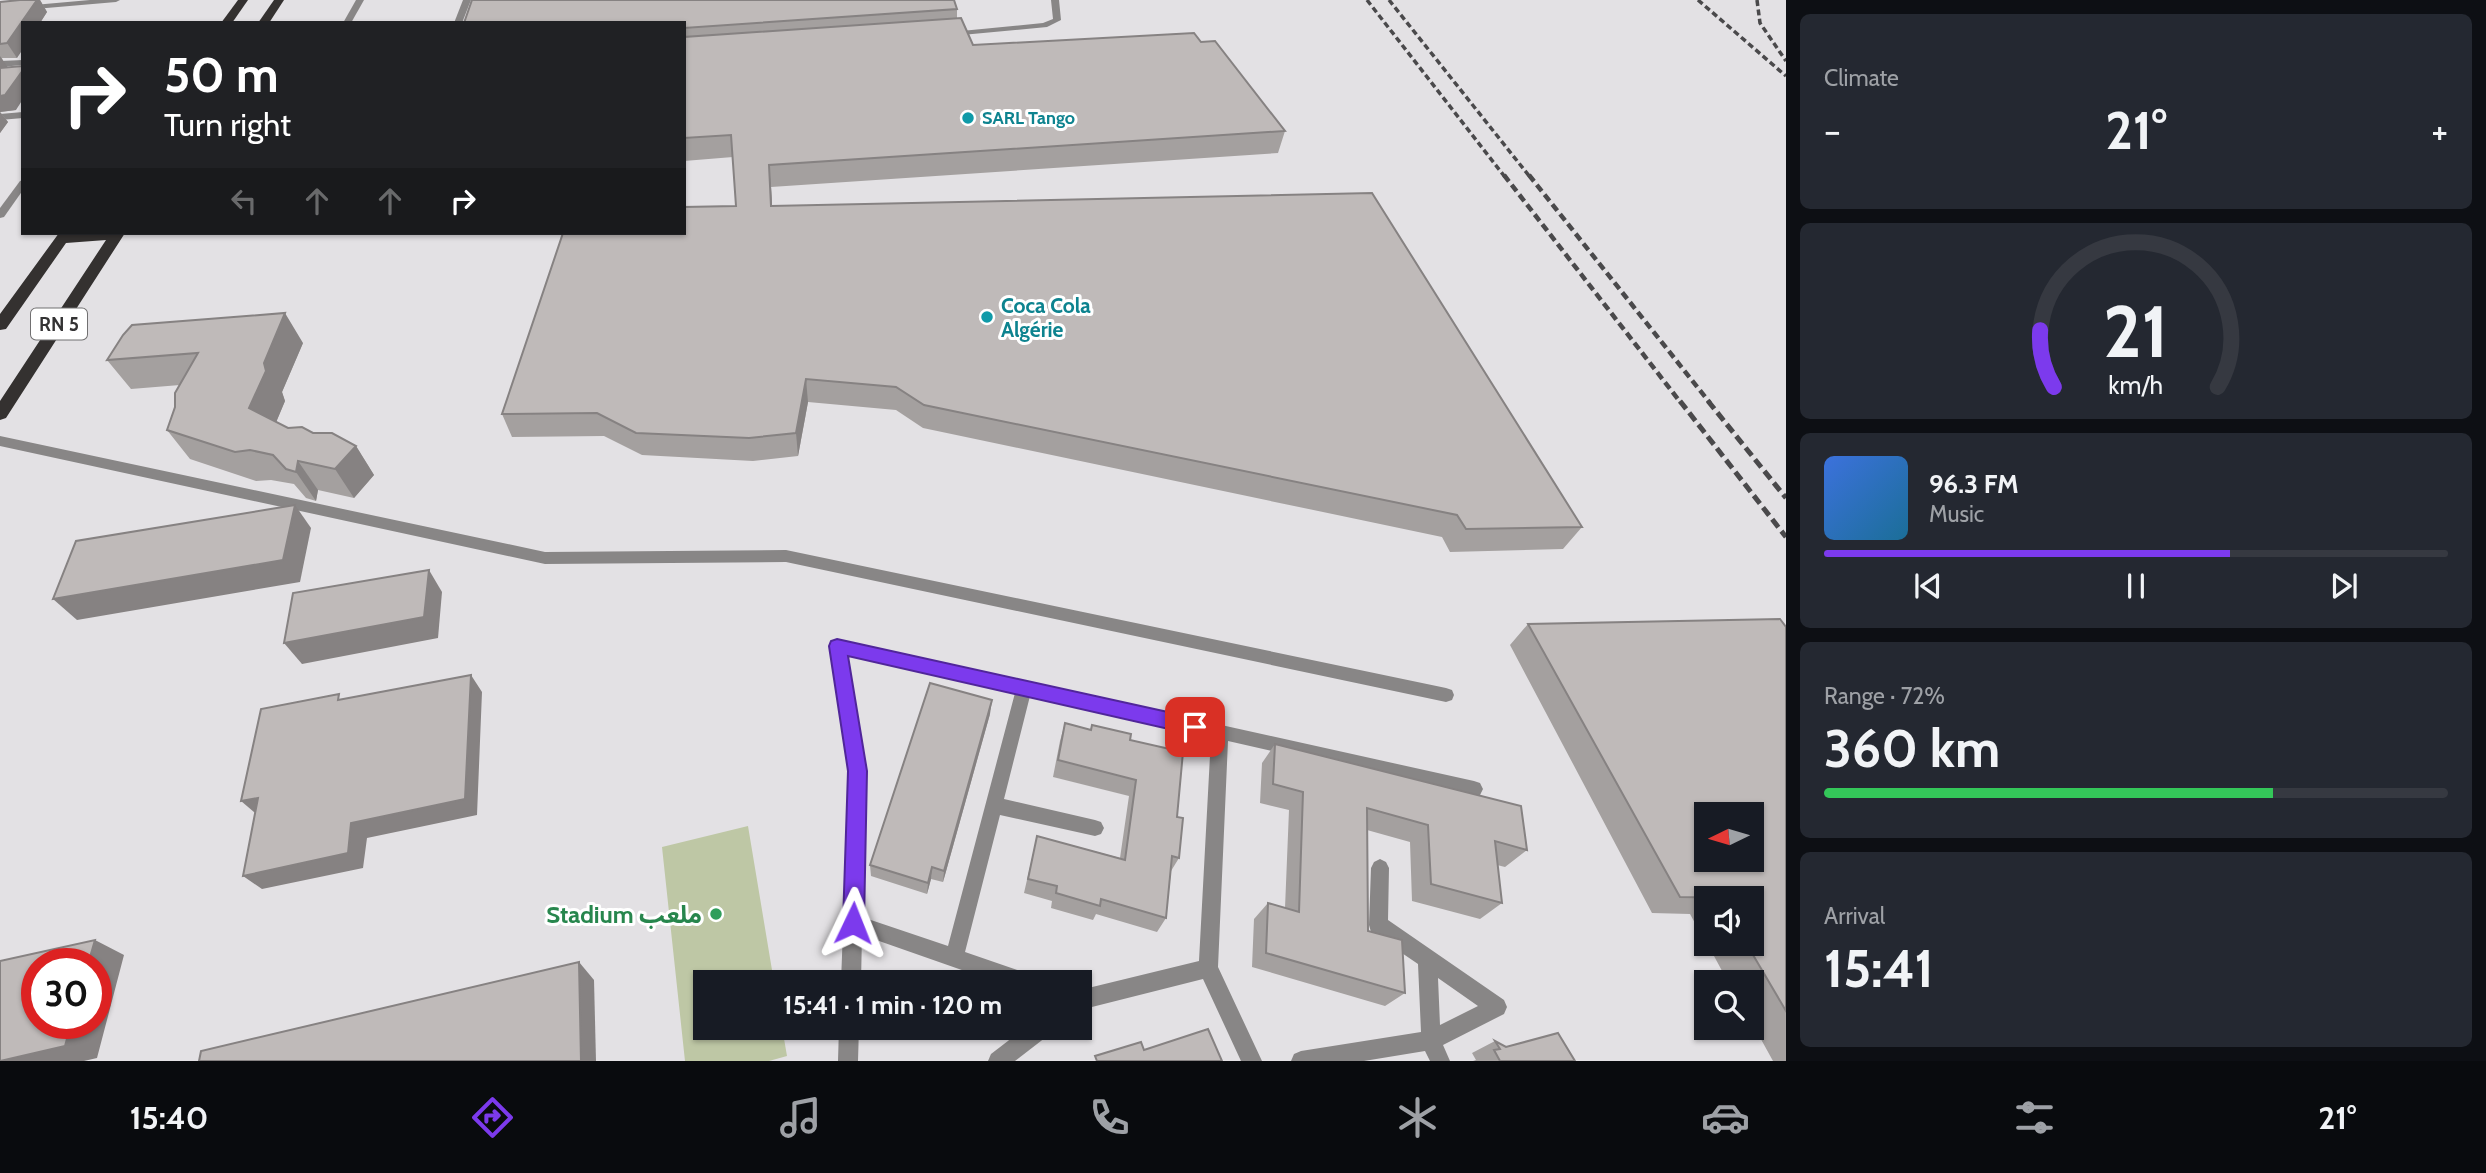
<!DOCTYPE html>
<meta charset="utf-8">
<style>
:root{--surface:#171b24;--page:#242831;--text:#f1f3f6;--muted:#9ea1a6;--line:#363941;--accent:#7c3aed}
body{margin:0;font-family:Cabin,"Noto Sans Arabic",sans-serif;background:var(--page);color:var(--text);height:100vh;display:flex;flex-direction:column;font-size:26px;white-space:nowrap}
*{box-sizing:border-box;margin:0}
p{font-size:23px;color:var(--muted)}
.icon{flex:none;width:38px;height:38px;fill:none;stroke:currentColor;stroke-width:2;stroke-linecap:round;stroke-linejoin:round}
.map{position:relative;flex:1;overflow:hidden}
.panel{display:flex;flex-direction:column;gap:14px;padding:14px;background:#0d0f14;width:700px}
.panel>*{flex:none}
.banner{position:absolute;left:21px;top:21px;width:665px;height:214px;border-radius:0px;box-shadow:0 2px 5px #0004;background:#202124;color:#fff;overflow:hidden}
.needle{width:46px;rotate:265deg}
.tools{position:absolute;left:1694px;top:802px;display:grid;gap:14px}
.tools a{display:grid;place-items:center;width:70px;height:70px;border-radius:0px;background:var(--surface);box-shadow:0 2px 5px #0004;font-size:35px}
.speed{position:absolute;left:21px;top:948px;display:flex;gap:14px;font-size:35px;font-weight:700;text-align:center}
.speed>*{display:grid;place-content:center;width:91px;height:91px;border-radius:50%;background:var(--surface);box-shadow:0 2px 5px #0004;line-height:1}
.speed .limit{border:10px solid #d22;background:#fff;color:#111}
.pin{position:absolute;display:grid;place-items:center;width:60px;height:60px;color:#fff;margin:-30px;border-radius:14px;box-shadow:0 4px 10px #0006}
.me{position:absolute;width:77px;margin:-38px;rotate:2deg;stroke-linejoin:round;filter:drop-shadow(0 0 5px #0008)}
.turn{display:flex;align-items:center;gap:24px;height:147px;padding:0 28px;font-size:32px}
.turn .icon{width:91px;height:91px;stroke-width:2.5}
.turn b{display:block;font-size:49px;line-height:60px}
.lanes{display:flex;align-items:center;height:66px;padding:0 28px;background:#0003;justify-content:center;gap:35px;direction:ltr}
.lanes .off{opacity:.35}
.big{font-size:52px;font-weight:700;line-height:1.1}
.panel .card{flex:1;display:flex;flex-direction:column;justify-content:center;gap:10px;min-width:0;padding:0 24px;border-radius:10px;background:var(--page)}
.panel .dial{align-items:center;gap:0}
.dial svg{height:182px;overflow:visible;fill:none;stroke:var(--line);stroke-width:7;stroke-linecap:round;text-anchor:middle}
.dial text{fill:var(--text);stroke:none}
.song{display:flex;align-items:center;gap:21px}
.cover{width:84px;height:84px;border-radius:10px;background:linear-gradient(135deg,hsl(220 70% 55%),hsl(200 70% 35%))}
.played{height:7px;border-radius:4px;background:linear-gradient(90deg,var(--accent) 65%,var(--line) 65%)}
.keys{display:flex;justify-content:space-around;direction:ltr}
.heat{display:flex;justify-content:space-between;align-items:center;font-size:38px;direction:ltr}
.charge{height:10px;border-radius:5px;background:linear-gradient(90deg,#34c759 72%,var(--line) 0)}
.trip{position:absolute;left:693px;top:970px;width:399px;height:70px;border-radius:0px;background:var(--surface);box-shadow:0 2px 5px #0004;font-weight:700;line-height:70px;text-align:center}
.tabs{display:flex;height:112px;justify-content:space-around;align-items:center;background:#090b0e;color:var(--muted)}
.tabs .icon{width:49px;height:49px}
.tabs .selected{color:var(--accent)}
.tabs b{font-size:32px;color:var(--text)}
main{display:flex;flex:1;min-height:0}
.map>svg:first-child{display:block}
.green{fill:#bec7a5}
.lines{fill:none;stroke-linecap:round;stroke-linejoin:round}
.service{fill:#888686;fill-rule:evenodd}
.minor{fill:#888686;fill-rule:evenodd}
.trunk{fill:#343130;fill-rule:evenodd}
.rail-far2{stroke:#4a494b;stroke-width:3.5;stroke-dasharray:6 3.5;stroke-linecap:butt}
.rail-far1{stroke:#4a494b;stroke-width:4.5;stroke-dasharray:8 4.5;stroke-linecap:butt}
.rail{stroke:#4a494b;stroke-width:5;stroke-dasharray:10 5;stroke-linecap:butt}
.wall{fill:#a4a09f}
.shaded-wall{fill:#868282}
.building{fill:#bfbab9;stroke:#868282;stroke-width:2;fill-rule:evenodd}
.route{fill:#7c3aed;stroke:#51269a;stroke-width:2}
.culture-dot{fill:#0f9aa8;stroke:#fff;stroke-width:2.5}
.leisure-dot{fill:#2e9e5b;stroke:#fff;stroke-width:2.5}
.labels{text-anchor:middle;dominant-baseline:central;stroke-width:6;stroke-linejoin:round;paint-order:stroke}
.far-culture-label{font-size:18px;font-weight:bold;fill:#0d838f;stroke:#fff;text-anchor:start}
.shield{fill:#fff;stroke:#717071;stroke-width:2}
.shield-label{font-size:19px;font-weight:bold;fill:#343334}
.culture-label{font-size:21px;font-weight:bold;fill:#0d838f;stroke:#fff;text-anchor:start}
.near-leisure-label{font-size:24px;font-weight:bold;fill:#27864d;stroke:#fff;text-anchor:end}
</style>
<main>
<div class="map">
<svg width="1786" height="1061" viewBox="0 0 1786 1061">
<rect width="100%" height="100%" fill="#e3e1e4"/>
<path class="green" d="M748,826L774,982H705V1027H782L787,1056L769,1061H685L662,847Z"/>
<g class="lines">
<g class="service">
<path d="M90,0H120L116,2L0,12V8Z"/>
<path d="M356,0H364L351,23H343Z"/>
<path d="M463,0H471L462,23H454Z"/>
<path d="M1051,0H1059L1061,20L1047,27L951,36L947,34L951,32L1043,23L1053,19Z"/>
</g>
<g class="minor">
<path d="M23,60V65L0,67V61Z"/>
<path d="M23,112V118L0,120V114Z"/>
<path d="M23,180V190L4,217L0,218V208L20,181Z"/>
<path d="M0,436L545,552L786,550L1446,688L1452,690L1454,695L1452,700L1446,702L786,562L545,564L0,446Z"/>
<path d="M837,640L1474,781L1480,783L1483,789L1480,795L1474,797L1228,741L1218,967L1262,1061H1241L1203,979L1080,1010V990L1199,961L1211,737L1030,696L1004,799L1095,820L1101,822L1104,828L1101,834L1095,836L1000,815L965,952L1032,975L1035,982H996L862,935L861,982H841L849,771L829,646L832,641ZM846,655L1015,693L948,946L862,917L865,771Z"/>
<path d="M1380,859L1386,862L1389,868L1388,920L1504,1000L1507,1007L1504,1014L1443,1045L1450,1061H1430L1425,1051L1364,1061H1291L1294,1054L1301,1051L1421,1032L1418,964L1371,932L1369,925L1371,868L1374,862ZM1438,978L1478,1006L1440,1025Z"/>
<path d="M839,1027H859L858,1061H838Z"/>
<path d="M1026,1027H1053L1050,1034L1015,1061H988L991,1054Z"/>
</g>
<g class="trunk">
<path d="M238,0H248L232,23H221Z"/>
<path d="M274,0H284L269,23H258Z"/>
<path d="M59,233H125L6,418L0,420V401L106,240L66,243L6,329L0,330V314Z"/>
</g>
<g class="rail-far2">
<path d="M1367,0L1505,177"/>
<path d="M1389,0L1530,177"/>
<path d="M1698,0L1786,76"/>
<path d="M1757,0L1760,23L1786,61"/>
</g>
<g class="rail-far1">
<path d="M1504,175L1681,403"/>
<path d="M1529,175L1710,403"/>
</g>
<g class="rail">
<path d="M1680,401L1786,537"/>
<path d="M1708,401L1786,498"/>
</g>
</g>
<g class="wall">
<path d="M20,0H40L47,12L40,23H23L17,58H2L16,110L0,112L8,122L0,133V2Z"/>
<path d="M957,9V18L973,45L1201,42L1285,131L1278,153L771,187L772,206L1582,527L1563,549L1450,552L1442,537L923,428L896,410L808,402L798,456L753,461L642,455L604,436L512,437L502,414L736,206L733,157L684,161V23Z"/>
<path d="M303,343L282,392L285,401L276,422L288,428L313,433L356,446L374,475L354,498L318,490L316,501L306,498L294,484L271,480L256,481L190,459L167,430L175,407L180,385L131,389L107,360Z"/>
<path d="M1528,624L1786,627V1061H1773L1752,1023V982H1728L1707,943H1752V898H1706V943L1690,914L1652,913L1510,645Z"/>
<path d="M990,714L943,882L931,879L927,894L871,876L870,865Z"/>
<path d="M1065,723L1090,730L1092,725L1130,740L1177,817L1179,858L1171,871L1166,918L1157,932L1096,914L1093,920L1051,908L1052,901L1024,893L1037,836L1120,858L1129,796L1053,777L1060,741Z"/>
<path d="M1275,744L1527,850L1505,867L1497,865L1502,903L1480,919L1412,901L1410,842L1367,830L1368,931L1405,993L1385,1006L1252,967L1254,919L1268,903L1285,908L1289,810L1260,803L1262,763Z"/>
<path d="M1495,1041L1506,1047L1575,1061H1473L1476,1060L1472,1053Z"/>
</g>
<g class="shaded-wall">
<path d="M37,0H40L47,12L40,23H23V49L17,58L7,43Z"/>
<path d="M0,56L9,69L0,83Z"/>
<path d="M23,70V99L16,110L0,112L8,122L0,133V96Z"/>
<path d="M769,165L771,187L773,228L771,206Z"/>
<path d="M285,313L303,343L282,392L285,401L270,437L249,408L264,363Z"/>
<path d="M806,379L808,402L798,456L796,433Z"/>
<path d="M356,446L374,475L354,498L335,469Z"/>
<path d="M298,461L318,490L316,501L296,472Z"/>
<path d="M295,505L311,528L300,582L77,620L53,599Z"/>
<path d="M429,570L442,592L438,638L302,664L284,643Z"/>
<path d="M471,675L482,692L477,815L367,838L363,868L262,889L243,876L351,823Z"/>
<path d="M992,700L990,714L943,882L944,871Z"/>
<path d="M258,798L260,817L241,801Z"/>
<path d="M932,867L931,879L927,894L928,883Z"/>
<path d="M95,940L124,955L97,1058L84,1061H2L71,1024H96V964H88Z"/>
<path d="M579,962L594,980L596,1061H581Z"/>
</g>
<g class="building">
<path d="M20,0H37L7,43L0,44V2Z"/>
<path d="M472,0H954L957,9L684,28V23H464Z"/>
<path d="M961,18L973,45L1194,33L1201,42L1215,41L1285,131L769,165L771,206L1372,193L1582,527L1466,529L1457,515L924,405L896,387L806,379L796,433L749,438L636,433L597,413L502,414L563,233H684V207L736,206L731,135L684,138V37Z"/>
<path d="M23,66V70L5,95L0,96V68Z"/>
<path d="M285,313L264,363L266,371L249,408L288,428L302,427L313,433H332L356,446L335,469L298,461L296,472L286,469L273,455L250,450L235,452L167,430L175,407V393L198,353L107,360L123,335L132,325Z"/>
<path d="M295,505L283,560L53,599L76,541Z"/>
<path d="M429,570L424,617L284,643L293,593Z"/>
<path d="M1780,619L1786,627V1011L1746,943H1752V898L1680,897L1528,624ZM1706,814H1752V859H1706Z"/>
<path d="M471,675L465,799L351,823L348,853L243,876L258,798L241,801L261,709L339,694L338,700Z"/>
<path d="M930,683L992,700L944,871L932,867L928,883L870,865Z"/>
<path d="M1065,723L1091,730L1092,725L1131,734L1130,740L1183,752L1177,817L1183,818L1179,858L1172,856L1166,918L1101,899L1100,906L1056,893L1057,886L1028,879L1037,836L1125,860L1136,780L1058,760Z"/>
<path d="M1275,744L1521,806L1527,850L1495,841L1502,903L1431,884L1428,825L1367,808L1368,931L1402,940L1405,993L1266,953L1268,903L1299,912L1303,792L1273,784Z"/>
<path d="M95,940L88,964H37V1024H71L65,1046L0,1061V961Z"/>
<path d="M579,962L581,1061H199L201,1051Z"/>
<path d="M1208,1029L1222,1061H1097L1095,1056L1141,1042L1144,1050Z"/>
<path d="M1558,1033L1575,1061H1500L1494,1050L1500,1049L1495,1041L1506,1047Z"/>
</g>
<path class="route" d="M837,639L1195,718L1202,721L1205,727L1202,732L1195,735L848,656L867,771L864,923L861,931L853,934L846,931L843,923L848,771L829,646L831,641Z"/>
<g class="culture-dot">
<circle cx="968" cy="118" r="7"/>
<circle cx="987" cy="317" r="7"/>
</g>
<circle class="leisure-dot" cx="716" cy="914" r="7"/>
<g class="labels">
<g class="far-culture-label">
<text x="982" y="118">SARL Tango</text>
</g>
<rect class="shield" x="31" y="308.5" width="56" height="31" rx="5"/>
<g class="shield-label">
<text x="59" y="324">RN 5</text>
</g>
<g class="culture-label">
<text x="1001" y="305">Coca Cola<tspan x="1001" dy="24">Algérie</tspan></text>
</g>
<g class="near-leisure-label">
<text x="702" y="914">Stadium ملعب</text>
</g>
</g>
</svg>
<div class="tools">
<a><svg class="needle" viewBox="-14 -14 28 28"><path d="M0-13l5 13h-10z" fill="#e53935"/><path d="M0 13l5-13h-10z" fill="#9ea1a6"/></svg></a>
<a><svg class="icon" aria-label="sound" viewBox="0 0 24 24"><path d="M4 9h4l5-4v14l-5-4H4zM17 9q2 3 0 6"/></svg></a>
<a><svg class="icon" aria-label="search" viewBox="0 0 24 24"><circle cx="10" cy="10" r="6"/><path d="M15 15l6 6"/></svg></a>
</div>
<div class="speed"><div class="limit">30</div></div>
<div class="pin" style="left:1195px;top:727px;background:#d93025"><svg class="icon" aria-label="arrive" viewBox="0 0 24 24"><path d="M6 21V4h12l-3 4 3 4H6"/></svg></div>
<svg class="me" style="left:853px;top:923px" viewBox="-20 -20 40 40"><path d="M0-17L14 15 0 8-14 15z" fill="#7c3aed" stroke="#fff" stroke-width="4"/></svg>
<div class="trip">15:41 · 1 min · 120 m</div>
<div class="banner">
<div class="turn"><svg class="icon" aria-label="right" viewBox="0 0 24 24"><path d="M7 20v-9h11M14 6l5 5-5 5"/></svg><div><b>50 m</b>Turn right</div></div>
<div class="lanes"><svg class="icon off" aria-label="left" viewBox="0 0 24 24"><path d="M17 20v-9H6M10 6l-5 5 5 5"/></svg><svg class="icon off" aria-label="ahead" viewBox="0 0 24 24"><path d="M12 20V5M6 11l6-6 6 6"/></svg><svg class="icon off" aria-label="ahead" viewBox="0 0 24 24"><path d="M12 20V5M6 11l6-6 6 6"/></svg><svg class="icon" aria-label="right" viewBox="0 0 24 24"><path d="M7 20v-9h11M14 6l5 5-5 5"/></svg></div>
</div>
</div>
<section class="panel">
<div class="card"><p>Climate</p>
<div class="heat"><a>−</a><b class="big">21°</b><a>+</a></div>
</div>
<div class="card dial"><svg viewBox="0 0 100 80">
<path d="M14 69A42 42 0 1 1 86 69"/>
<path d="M14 69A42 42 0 0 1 8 44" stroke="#7c3aed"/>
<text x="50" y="56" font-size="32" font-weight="700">21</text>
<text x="50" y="72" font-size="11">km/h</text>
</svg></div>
<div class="card">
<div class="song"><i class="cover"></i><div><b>96.3 FM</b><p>Music</p></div></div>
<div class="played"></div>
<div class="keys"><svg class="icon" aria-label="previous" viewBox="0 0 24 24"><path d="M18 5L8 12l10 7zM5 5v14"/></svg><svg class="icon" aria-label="pause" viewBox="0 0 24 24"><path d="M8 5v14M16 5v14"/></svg><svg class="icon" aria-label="next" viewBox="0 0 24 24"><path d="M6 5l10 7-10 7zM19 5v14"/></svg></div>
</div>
<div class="card"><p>Range · 72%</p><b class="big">360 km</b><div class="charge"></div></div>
<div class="card"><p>Arrival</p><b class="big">15:41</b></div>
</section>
</main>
<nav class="tabs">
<b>15:40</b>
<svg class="icon selected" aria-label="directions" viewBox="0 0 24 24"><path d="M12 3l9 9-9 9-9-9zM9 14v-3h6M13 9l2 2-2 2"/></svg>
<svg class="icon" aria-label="music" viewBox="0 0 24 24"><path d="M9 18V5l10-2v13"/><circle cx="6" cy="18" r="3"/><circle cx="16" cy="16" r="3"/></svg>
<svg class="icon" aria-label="phone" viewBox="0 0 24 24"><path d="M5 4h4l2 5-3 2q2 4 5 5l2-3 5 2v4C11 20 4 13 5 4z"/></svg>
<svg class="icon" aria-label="climate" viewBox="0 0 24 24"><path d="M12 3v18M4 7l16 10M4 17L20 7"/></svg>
<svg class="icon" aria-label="car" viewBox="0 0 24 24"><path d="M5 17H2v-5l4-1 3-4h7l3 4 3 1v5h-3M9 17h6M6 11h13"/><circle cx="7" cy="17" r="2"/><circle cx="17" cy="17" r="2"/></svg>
<svg class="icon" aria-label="filters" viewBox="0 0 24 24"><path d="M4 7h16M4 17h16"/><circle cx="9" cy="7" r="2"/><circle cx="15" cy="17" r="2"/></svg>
<b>21°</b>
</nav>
